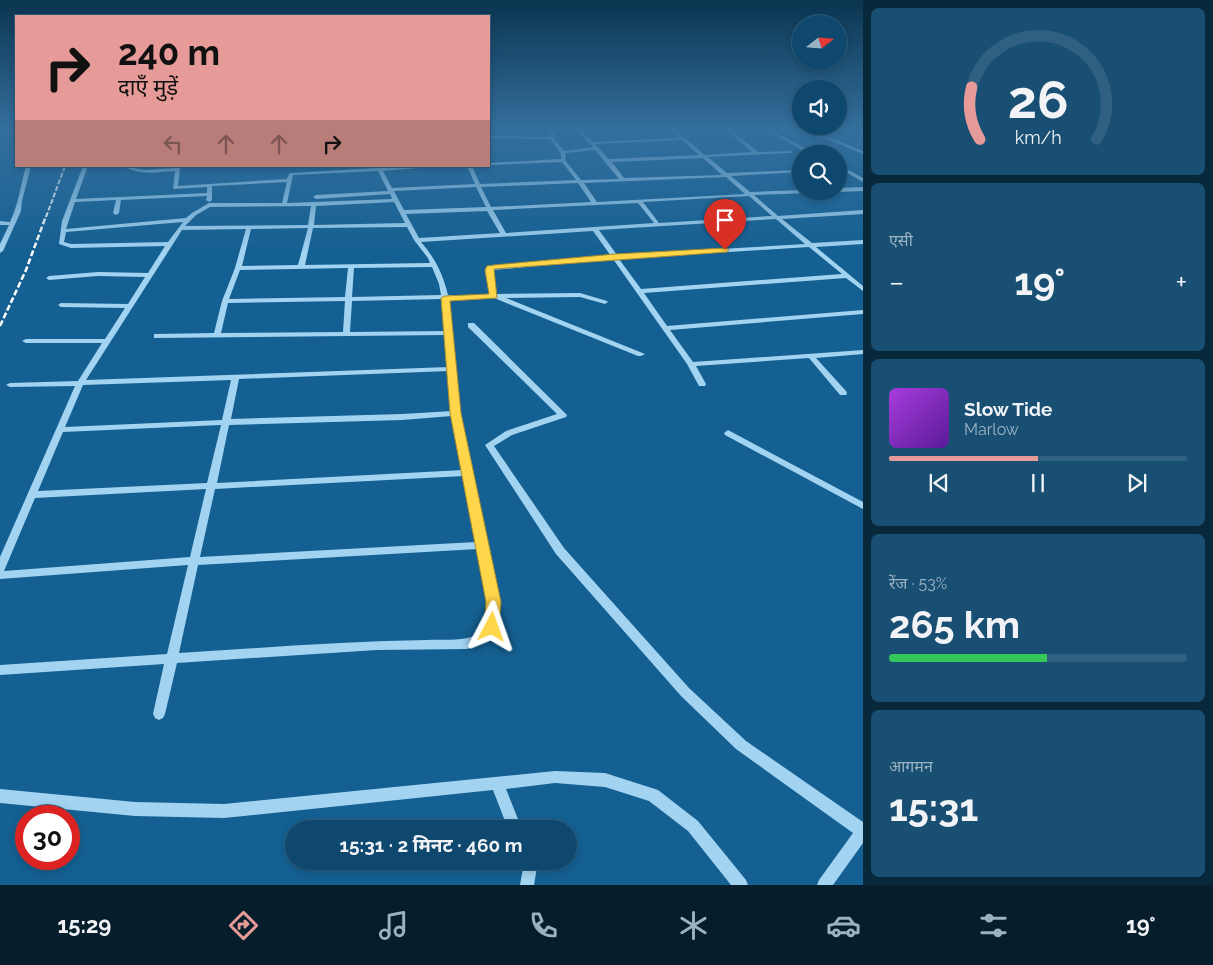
<!DOCTYPE html>
<html lang="hi">
<meta charset="utf-8">
<style>
:root{--surface:#0f486e;--page:#184f73;--text:#f1f3f6;--muted:#9bb2c2;--line:#2f6081;--accent:#e69b98}
body{margin:0;font-family:Raleway,"Noto Sans Devanagari",sans-serif;background:var(--page);color:var(--text);height:100vh;display:flex;flex-direction:column;font-size:19px;white-space:nowrap}
*{box-sizing:border-box;margin:0}
p{font-size:16px;color:var(--muted)}
.icon{flex:none;width:28px;height:28px;fill:none;stroke:currentColor;stroke-width:2;stroke-linecap:round;stroke-linejoin:round}
.map{position:relative;flex:1;overflow:hidden}
.side{display:flex;flex-direction:column;gap:8px;padding:8px;background:#08283c;width:350px}
.side>*{flex:none}
.banner{position:absolute;left:15px;top:15px;width:475px;height:152px;border-radius:0px;box-shadow:0 2px 8px #0003,0 0 0 1px var(--line);background:#e69b98;color:#111;overflow:hidden}
.needle{width:32px;rotate:73deg}
.tools{position:absolute;left:792px;top:15px;display:grid;gap:10px}
.tools a{display:grid;place-items:center;width:55px;height:55px;border-radius:50%;background:var(--surface);box-shadow:0 2px 8px #0003,0 0 0 1px var(--line);font-size:25px}
.speed{position:absolute;left:15px;top:805px;display:flex;gap:10px;font-size:25px;font-weight:700;text-align:center}
.speed>*{display:grid;place-content:center;width:65px;height:65px;border-radius:50%;background:var(--surface);box-shadow:0 2px 8px #0003,0 0 0 1px var(--line);line-height:1}
.speed .limit{border:8px solid #d22;background:#fff;color:#111}
.pin{position:absolute;display:grid;place-items:center;width:42px;height:42px;color:#fff;margin:-51px -21px;border-radius:50% 50% 50% 0;rotate:-45deg;box-shadow:0 0 5px #0007}
.pin .icon{rotate:45deg}
.me{position:absolute;width:55px;margin:-28px;rotate:4deg;stroke-linejoin:round;filter:drop-shadow(0 0 4px #0008)}
.turn{display:flex;align-items:center;gap:18px;height:105px;padding:0 20px;font-size:22px}
.turn .icon{width:65px;height:65px;stroke-width:2.5}
.turn b{display:block;font-size:35px;line-height:42px}
.lanes{display:flex;align-items:center;height:48px;padding:0 20px;background:#0003;justify-content:center;gap:25px;direction:ltr}
.lanes .off{opacity:.35}
.big{font-size:38px;font-weight:700;line-height:1.1}
.side .widget{flex:1;display:flex;flex-direction:column;justify-content:center;gap:8px;min-width:0;padding:0 18px;border-radius:8px;background:var(--page)}
.side .dial{align-items:center;gap:0}
.dial svg{height:130px;overflow:visible;fill:none;stroke:var(--line);stroke-width:7;stroke-linecap:round;text-anchor:middle}
.dial text{fill:var(--text);stroke:none}
.song{display:flex;align-items:center;gap:15px}
.cover{width:60px;height:60px;border-radius:8px;background:linear-gradient(135deg,hsl(280 70% 55%),hsl(270 70% 35%))}
.played{height:5px;border-radius:2px;background:linear-gradient(90deg,var(--accent) 50%,var(--line) 50%)}
.keys{display:flex;justify-content:space-around;direction:ltr}
.heat{display:flex;justify-content:space-between;align-items:center;font-size:28px;direction:ltr}
.charge{height:8px;border-radius:4px;background:linear-gradient(90deg,#34c759 53%,var(--line) 0)}
.trip{position:absolute;left:285px;top:820px;width:292px;height:50px;border-radius:25px;background:var(--surface);box-shadow:0 2px 8px #0003,0 0 0 1px var(--line);font-weight:700;line-height:50px;text-align:center}
.menu{display:flex;height:80px;justify-content:space-around;align-items:center;background:#061d2c;color:var(--muted)}
.menu .icon{width:35px;height:35px}
.menu .on{color:var(--accent)}
.menu b{font-size:22px;color:var(--text)}
main{display:flex;flex:1;min-height:0}
.map>svg:first-child{display:block}
.lines{fill:none;stroke-linecap:round;stroke-linejoin:round}
.minor{fill:#a2d3f1;fill-rule:evenodd}
.rail-far1{stroke:#fff;stroke-width:2;stroke-dasharray:5 2;stroke-linecap:butt}
.rail{stroke:#fff;stroke-width:2.5;stroke-dasharray:6 2.5;stroke-linecap:butt}
.route{fill:#ffd54a;stroke:#a68a30}
</style>
<main>
<div class="map">
<svg width="863" height="885" viewBox="0 0 863 885">
<rect width="100%" height="100%" fill="#146092"/>
<g class="lines">
<g class="minor">
<path d="M548,129H552L556,136L554,138L564,151L593,147L580,134V129H584V133L593,142L679,138L669,129H674L705,155L752,152L725,129H730L758,152L790,151L792,152L790,153L708,157L727,173L801,170V172L731,176L750,192L801,190V191H811L809,193L754,195L778,216L863,210V214L782,219L812,243L863,240V244L816,247L863,286V291L846,278L644,293L667,326L863,310V314L670,330L693,362L863,350V354L816,358L846,391L847,393L846,395H840L809,358L696,366L706,384L705,386H699L687,364L613,259L493,270L497,294L580,293L607,301L608,302L605,304L580,297L506,298L645,354L641,356H638L494,298L449,299L451,311L460,413L472,471L474,473L473,475L498,602L497,627L489,639L467,649L377,650L177,663L165,714L163,718L159,720L155,718L153,714L164,664L0,675V665L167,654L188,565L0,579V557L75,386L10,387L6,385L10,383L78,381L102,343H26L22,341L26,339H105L125,308L61,307L58,305L61,303L128,304L145,277L98,276L49,280L46,278L49,276L98,272L148,273L165,246L71,248L59,244L62,221L83,166H88L76,199L207,193V187L173,189L175,171C158,172 139,176 124,166L144,170L175,168L176,166H197L180,168L178,186L287,179L289,174L291,173L377,168L376,166H381V168L442,166L383,171L392,188L475,184L467,166H472L480,184L576,180L562,162L489,165V163L561,159V154L550,139L489,138V136L548,137L551,135ZM682,140L699,155L609,159L595,144ZM595,150L619,179L581,180L565,160L566,153ZM703,158L722,175L624,178L612,162ZM378,171L388,191L316,195L313,197L316,199L390,194L392,199L287,203L293,175ZM726,177L745,194L597,202L584,183ZM287,182L282,203H209L192,213L186,218L66,229L75,202L116,200L113,213L116,215L119,213L121,200L207,196L206,200L209,202L212,200V186ZM578,183L591,202L491,207L481,187ZM476,187L486,207L404,210L394,191ZM749,196L772,216L659,223L643,202ZM394,202L405,223L314,225L316,206ZM638,203L654,223L506,233L493,210ZM311,206L308,225L185,226L196,215L210,207ZM487,211L500,233L419,238L406,214ZM776,219L805,244L617,255L599,230ZM183,222L168,242L71,244L64,242L66,232ZM407,227L414,240L428,258L430,263L305,265L313,228ZM308,228L298,265L242,266L251,229ZM246,229L235,268L222,301L214,333L157,334H154V338L446,335L449,367L86,380L182,230ZM593,231L611,256L488,267L490,295H448C443,274 435,258 421,242ZM809,247L842,274L641,289L619,259ZM432,267L439,284L441,295L352,297L354,268ZM348,268L345,297L229,299L240,270ZM442,299L446,331L350,332L352,301ZM345,301L343,332L221,333L228,303ZM449,371L452,411L402,414L231,419L239,379ZM231,380L222,420L65,427L83,385ZM452,416L463,470L217,483L229,425L402,420ZM221,425L207,483L38,491L63,432ZM464,476L476,542L200,557L215,489ZM206,489L190,557L4,571L35,498ZM478,549C481,567 494,616 482,630C472,643 443,639 428,640C345,641 262,648 179,653L198,565Z"/>
<path d="M763,129H769L816,154H810Z"/>
<path d="M803,129H809L863,151V154Z"/>
<path d="M855,129L863,130V133L855,130Z"/>
<path d="M839,165L863,178V182L839,168Z"/>
<path d="M26,166H31L22,201L21,211L3,251L0,253V244L9,225H0V221L10,222C18,206 21,184 26,166Z"/>
<path d="M863,187V191L839,192L838,191L839,188Z"/>
<path d="M468,323H474L567,415L566,417L512,435L494,446L564,548L689,688L746,741L863,822V843L833,885H817L819,880L853,833L736,749L681,696L556,554L485,445L506,431L557,414L468,327Z"/>
<path d="M728,430L863,502V509L725,435L724,433Z"/>
<path d="M555,771L605,773L658,790L698,821L746,880L748,885H731L688,831L649,801L605,787L555,783L506,789L522,829H508L493,790L224,818L135,816L0,803V789L135,802L224,804Z"/>
<path d="M520,861H535L537,867L534,885H520L523,868Z"/>
</g>
<path class="rail-far1" d="M46,217L65,166"/>
<path class="rail" d="M0,326L26,270L46,216"/>
</g>
<linearGradient id="sky" x2="0" y2="1"><stop stop-color="#0b3550"/><stop offset="0.51" stop-color="#346f9d"/><stop offset="1" stop-color="#346f9d" stop-opacity="0"/></linearGradient>
<rect width="863" height="253" fill="url(#sky)"/>
<path class="route" d="M725,248L729,250L727,252L494,269L497,298L450,301L461,413L501,602L499,627L497,631L492,633L486,631L484,627L486,602L450,413L441,298L445,296L489,294L485,270L487,266L494,265L615,254Z"/>
</svg>
<div class="tools">
<a><svg class="needle" viewBox="-14 -14 28 28"><path d="M0-13l5 13h-10z" fill="#e53935"/><path d="M0 13l5-13h-10z" fill="#9bb2c2"/></svg></a>
<a><svg class="icon" aria-label="sound" viewBox="0 0 24 24"><path d="M4 9h4l5-4v14l-5-4H4zM17 9q2 3 0 6"/></svg></a>
<a><svg class="icon" aria-label="search" viewBox="0 0 24 24"><circle cx="10" cy="10" r="6"/><path d="M15 15l6 6"/></svg></a>
</div>
<div class="speed"><div class="limit">30</div></div>
<div class="pin" style="left:725px;top:250px;background:#d93025"><svg class="icon" aria-label="arrive" viewBox="0 0 24 24"><path d="M6 21V4h12l-3 4 3 4H6"/></svg></div>
<svg class="me" style="left:492px;top:627px" viewBox="-20 -20 40 40"><path d="M0-17L14 15 0 8-14 15z" fill="#ffd54a" stroke="#fff" stroke-width="4"/></svg>
<div class="trip">15:31 · 2 मिनट · 460 m</div>
<div class="banner">
<div class="turn"><svg class="icon" aria-label="right" viewBox="0 0 24 24"><path d="M7 20v-9h11M14 6l5 5-5 5"/></svg><div><b>240 m</b>दाएँ मुड़ें</div></div>
<div class="lanes"><svg class="icon off" aria-label="left" viewBox="0 0 24 24"><path d="M17 20v-9H6M10 6l-5 5 5 5"/></svg><svg class="icon off" aria-label="ahead" viewBox="0 0 24 24"><path d="M12 20V5M6 11l6-6 6 6"/></svg><svg class="icon off" aria-label="ahead" viewBox="0 0 24 24"><path d="M12 20V5M6 11l6-6 6 6"/></svg><svg class="icon" aria-label="right" viewBox="0 0 24 24"><path d="M7 20v-9h11M14 6l5 5-5 5"/></svg></div>
</div>
</div>
<section class="side">
<div class="widget dial"><svg viewBox="0 0 100 80">
<path d="M14 69A42 42 0 1 1 86 69"/>
<path d="M14 69A42 42 0 0 1 9 37" stroke="#e69b98"/>
<text x="50" y="56" font-size="32" font-weight="700">26</text>
<text x="50" y="72" font-size="11">km/h</text>
</svg></div>
<div class="widget"><p>एसी</p>
<div class="heat"><a>−</a><b class="big">19°</b><a>+</a></div>
</div>
<div class="widget">
<div class="song"><i class="cover"></i><div><b>Slow Tide</b><p>Marlow</p></div></div>
<div class="played"></div>
<div class="keys"><svg class="icon" aria-label="previous" viewBox="0 0 24 24"><path d="M18 5L8 12l10 7zM5 5v14"/></svg><svg class="icon" aria-label="pause" viewBox="0 0 24 24"><path d="M8 5v14M16 5v14"/></svg><svg class="icon" aria-label="next" viewBox="0 0 24 24"><path d="M6 5l10 7-10 7zM19 5v14"/></svg></div>
</div>
<div class="widget"><p>रेंज · 53%</p><b class="big">265 km</b><div class="charge"></div></div>
<div class="widget"><p>आगमन</p><b class="big">15:31</b></div>
</section>
</main>
<nav class="menu">
<b>15:29</b>
<svg class="icon on" aria-label="directions" viewBox="0 0 24 24"><path d="M12 3l9 9-9 9-9-9zM9 14v-3h6M13 9l2 2-2 2"/></svg>
<svg class="icon" aria-label="music" viewBox="0 0 24 24"><path d="M9 18V5l10-2v13"/><circle cx="6" cy="18" r="3"/><circle cx="16" cy="16" r="3"/></svg>
<svg class="icon" aria-label="phone" viewBox="0 0 24 24"><path d="M5 4h4l2 5-3 2q2 4 5 5l2-3 5 2v4C11 20 4 13 5 4z"/></svg>
<svg class="icon" aria-label="climate" viewBox="0 0 24 24"><path d="M12 3v18M4 7l16 10M4 17L20 7"/></svg>
<svg class="icon" aria-label="car" viewBox="0 0 24 24"><path d="M5 17H2v-5l4-1 3-4h7l3 4 3 1v5h-3M9 17h6M6 11h13"/><circle cx="7" cy="17" r="2"/><circle cx="17" cy="17" r="2"/></svg>
<svg class="icon" aria-label="filters" viewBox="0 0 24 24"><path d="M4 7h16M4 17h16"/><circle cx="9" cy="7" r="2"/><circle cx="15" cy="17" r="2"/></svg>
<b>19°</b>
</nav>
